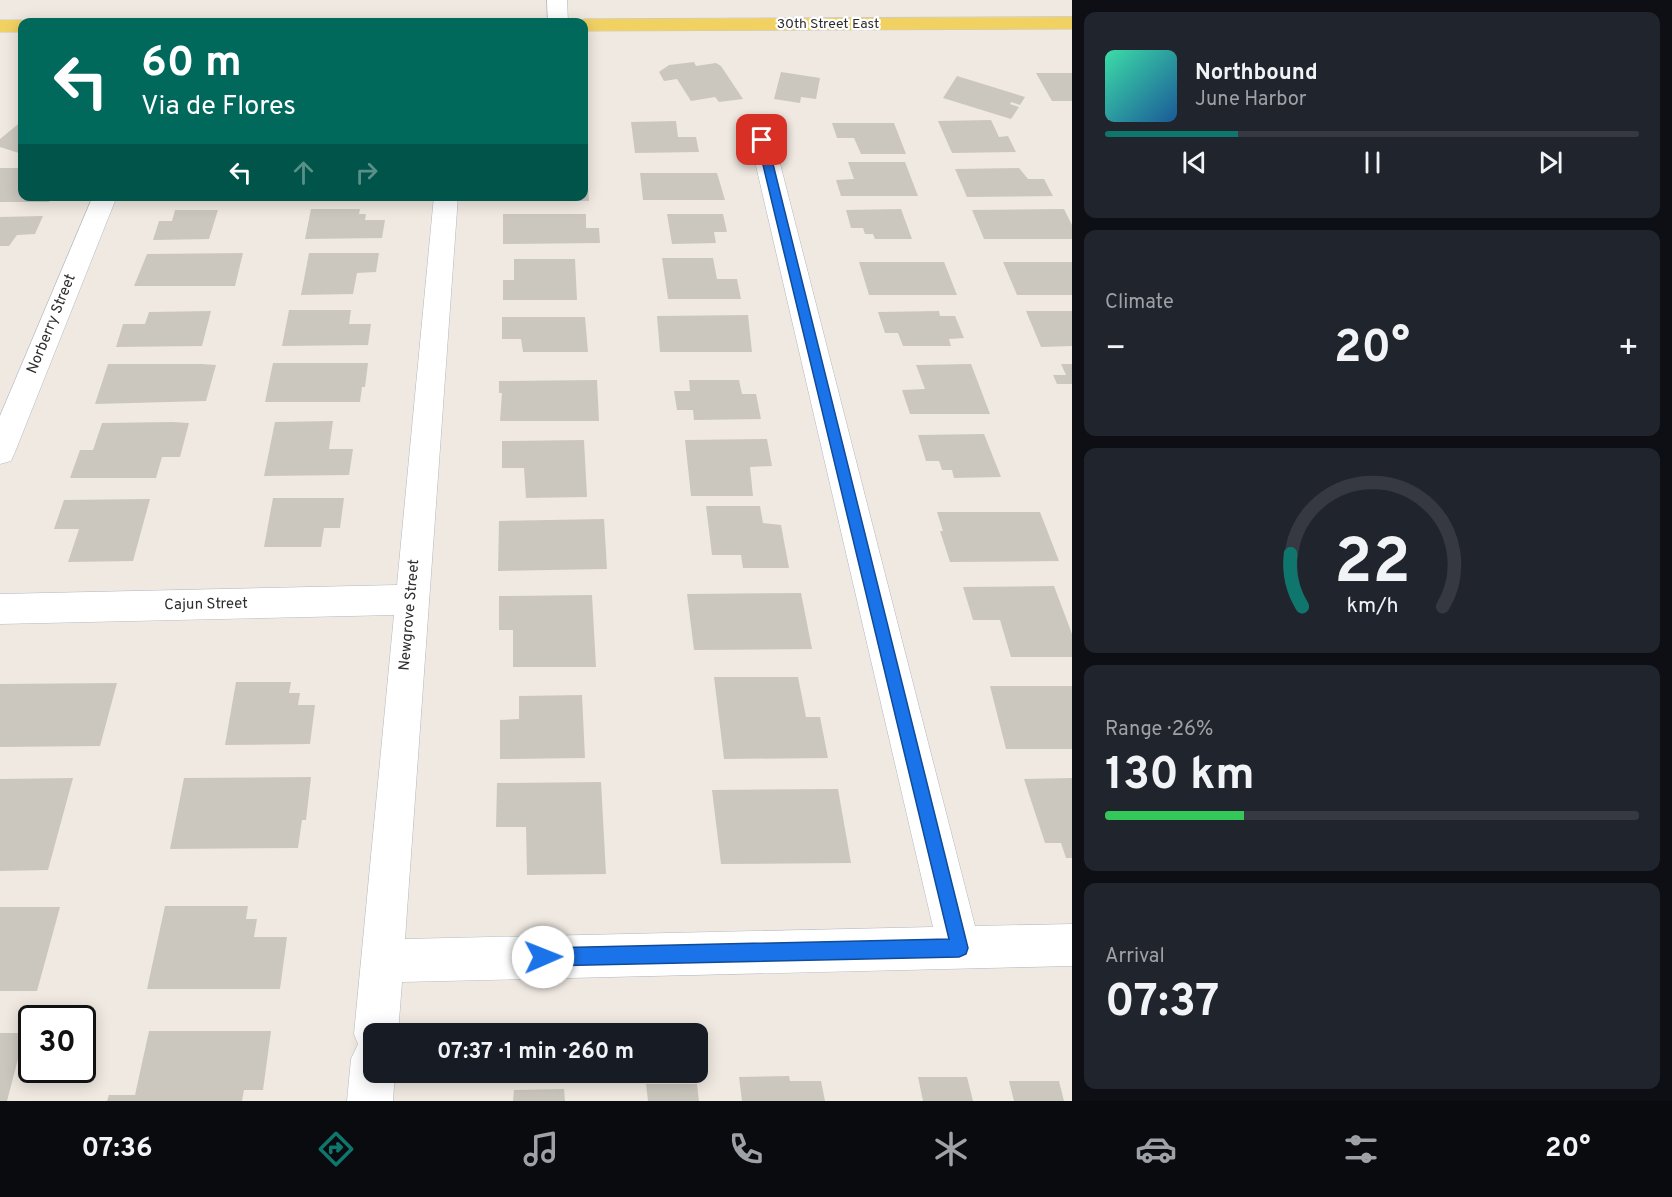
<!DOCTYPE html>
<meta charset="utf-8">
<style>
:root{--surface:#171b24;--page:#20242c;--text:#f1f3f6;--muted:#9ea1a6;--line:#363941;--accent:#0f766e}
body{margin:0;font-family:Overpass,sans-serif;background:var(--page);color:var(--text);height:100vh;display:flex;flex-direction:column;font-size:22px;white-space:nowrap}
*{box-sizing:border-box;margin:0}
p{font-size:20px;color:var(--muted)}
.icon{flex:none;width:33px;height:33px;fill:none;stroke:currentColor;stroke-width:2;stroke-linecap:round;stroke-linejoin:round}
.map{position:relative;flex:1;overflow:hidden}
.drawer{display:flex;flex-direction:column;gap:12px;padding:12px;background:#0d0f14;width:600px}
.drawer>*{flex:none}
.guide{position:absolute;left:18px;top:18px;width:570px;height:183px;border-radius:12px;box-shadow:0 3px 15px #0003;background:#00695c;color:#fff;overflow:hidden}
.speed{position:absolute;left:18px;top:1005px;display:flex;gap:12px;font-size:30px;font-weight:700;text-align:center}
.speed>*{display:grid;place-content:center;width:78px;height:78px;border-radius:50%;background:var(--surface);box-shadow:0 3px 15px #0003;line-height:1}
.speed .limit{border:3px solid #111;border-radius:9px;background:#fff;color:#111}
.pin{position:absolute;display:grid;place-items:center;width:51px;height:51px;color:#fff;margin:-26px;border-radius:12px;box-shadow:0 3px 9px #0006}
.me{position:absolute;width:66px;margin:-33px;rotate:89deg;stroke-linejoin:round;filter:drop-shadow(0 0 4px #0008)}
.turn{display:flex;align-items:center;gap:21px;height:126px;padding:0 24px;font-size:27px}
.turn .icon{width:78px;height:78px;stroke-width:2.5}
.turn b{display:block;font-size:42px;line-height:51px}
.lanes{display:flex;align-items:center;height:57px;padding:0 24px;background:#0003;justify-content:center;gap:30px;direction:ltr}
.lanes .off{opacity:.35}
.big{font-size:45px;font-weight:700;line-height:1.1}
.drawer .card{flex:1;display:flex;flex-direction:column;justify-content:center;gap:9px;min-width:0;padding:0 21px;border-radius:12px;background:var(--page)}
.drawer .dial{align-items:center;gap:0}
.dial svg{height:156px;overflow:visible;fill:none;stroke:var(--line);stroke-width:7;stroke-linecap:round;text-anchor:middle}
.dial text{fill:var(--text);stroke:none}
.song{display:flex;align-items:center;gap:18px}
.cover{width:72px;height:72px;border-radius:9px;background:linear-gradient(135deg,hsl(160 70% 55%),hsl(210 70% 35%))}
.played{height:6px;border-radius:3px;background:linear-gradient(90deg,var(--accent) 25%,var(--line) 25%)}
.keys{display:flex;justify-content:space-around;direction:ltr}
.heat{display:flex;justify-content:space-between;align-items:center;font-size:33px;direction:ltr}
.charge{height:9px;border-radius:4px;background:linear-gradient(90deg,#34c759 26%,var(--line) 0)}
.trip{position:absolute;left:363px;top:1023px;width:345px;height:60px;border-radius:12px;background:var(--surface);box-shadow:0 3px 15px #0003;font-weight:700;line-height:60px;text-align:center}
.tab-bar{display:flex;height:96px;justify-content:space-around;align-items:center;background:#090b0e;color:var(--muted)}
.tab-bar .icon{width:42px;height:42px}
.tab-bar .on{color:var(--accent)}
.tab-bar b{font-size:27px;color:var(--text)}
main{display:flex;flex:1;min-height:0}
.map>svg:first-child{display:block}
.building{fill:#cbc7bf}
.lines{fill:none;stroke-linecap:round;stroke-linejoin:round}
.minor-casing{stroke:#b4b7c1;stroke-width:1}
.major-casing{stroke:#c9c9c9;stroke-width:1}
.minor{fill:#fff;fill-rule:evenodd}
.major{fill:#f2d163;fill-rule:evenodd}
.route{fill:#1a73e8;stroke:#114b97;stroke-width:1.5}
.labels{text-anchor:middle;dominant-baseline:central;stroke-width:4.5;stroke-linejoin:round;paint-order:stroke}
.far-street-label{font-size:14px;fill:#2e2e2e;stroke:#fff}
.street-label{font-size:15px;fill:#2e2e2e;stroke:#fff}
</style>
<main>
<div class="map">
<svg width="1072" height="1101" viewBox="0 0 1072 1101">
<rect width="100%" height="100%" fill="#efe9e1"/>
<g class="building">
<path d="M694,62L696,66L716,63L721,66L743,99L719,102L715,97L691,101L677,79L664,81L659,72L669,65Z"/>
<path d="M781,72L820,78L816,99L801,97L800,103L774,99Z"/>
<path d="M1036,73H1072V101H1052Z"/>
<path d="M957,76L1025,97L1020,105L1011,102L1010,104L1019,107L1011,119L943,98Z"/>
<path d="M991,120L999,137L1008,136L1016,152L952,153L938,121Z"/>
<path d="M22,121V154L0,147V139Z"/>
<path d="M676,121L678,137H696L699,152L635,153L631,122Z"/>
<path d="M832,123H894L906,154H861L854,138H837Z"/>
<path d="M848,162H905L918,196H841L836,180L854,179Z"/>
<path d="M0,168H22V196H51L49,202H0Z"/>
<path d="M1019,168L1028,179H1044L1053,196L967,197L955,169Z"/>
<path d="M584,173H587L589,201H507V196H584Z"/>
<path d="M640,173H717L725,200H643Z"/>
<path d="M311,209H360L359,214H366L365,220H385L382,238L305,239Z"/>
<path d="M901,209L912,239H875L873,234H865L863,228H851L846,210Z"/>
<path d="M1064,209L1072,225V239H984L972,210Z"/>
<path d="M175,210H218L209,239L153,240L159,221H172Z"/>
<path d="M503,214H586V228H599L600,243L503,244Z"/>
<path d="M667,214H723L727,232H714L716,243L672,244Z"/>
<path d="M43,216L35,234L17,235L9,246H0V217Z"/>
<path d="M243,253L235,286H134L147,254Z"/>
<path d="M309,253H379L376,272L357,273L353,294L301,295Z"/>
<path d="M662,258H713L717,279H737L741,299H668Z"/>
<path d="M514,259H575L577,300H503V280H514Z"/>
<path d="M859,262H944L957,295H869Z"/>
<path d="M1003,262H1072V295H1017Z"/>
<path d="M289,310H351L349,324H371L368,345L282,346Z"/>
<path d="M211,311L202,346L116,347L123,324H145L149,312Z"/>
<path d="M939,311L940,316H955L964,338L949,339L951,346H903L898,333H885L878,312Z"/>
<path d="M1026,311H1072V346L1041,347Z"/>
<path d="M748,315L752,352H660L657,316Z"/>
<path d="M502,317H585L588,352H523L521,339H502Z"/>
<path d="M273,363H368L365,387H362L360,402H265Z"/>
<path d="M108,364H202L216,365L206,401L95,404Z"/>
<path d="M971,364L990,414H910L902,390L925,389L916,365Z"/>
<path d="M1061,364H1072V384H1057L1053,375H1066Z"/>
<path d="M597,380L599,421H500L502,393H499V381Z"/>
<path d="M689,380H739L742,394H756L761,419L694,420L693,410H677L674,391H690Z"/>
<path d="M333,421L329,449H353L349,475L264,476L275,422Z"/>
<path d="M102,423L172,422L189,423L180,457H162L156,478H70L80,450H93Z"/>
<path d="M984,434L1001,477L954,478L952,470H942L939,461H926L918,435Z"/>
<path d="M767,439L772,466L750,467L753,496H691L685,440Z"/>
<path d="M584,440L587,497L526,498L524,468H502V441Z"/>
<path d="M273,498H344L340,528H324L321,547H264Z"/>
<path d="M150,499L133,561L68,562L79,529H54L64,500Z"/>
<path d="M706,506H760L763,523L781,525L789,568H743L741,555H712Z"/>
<path d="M937,512H1040L1059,561L950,562L940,531H943Z"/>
<path d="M604,519L607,569L498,571L499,521Z"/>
<path d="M1054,586L1072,634V657H1011L1000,620H973L963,587Z"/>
<path d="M801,593L812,649L694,650L687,594Z"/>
<path d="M592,595L596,667H513V630H499V596Z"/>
<path d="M714,677H798L806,717H820L828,758L724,759Z"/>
<path d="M236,682H291L289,693H300L298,705H315L310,744L225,745Z"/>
<path d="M117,683L100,746L0,747V684Z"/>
<path d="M990,686H1072V749H1006Z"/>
<path d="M582,695L585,758L500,759V720L519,719V696Z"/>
<path d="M311,777L306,820H302L298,848L170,849L184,778Z"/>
<path d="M73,778L48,870L0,871V779Z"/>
<path d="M1072,778V858H1066L1061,843H1045L1024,779Z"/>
<path d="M601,782L606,874L527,875L526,827H496L497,783Z"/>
<path d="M838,789L851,863L721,864L712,790Z"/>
<path d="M165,906H248L246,919H257L254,937H287L280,989H147Z"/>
<path d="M0,907H60L37,991H0Z"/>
<path d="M149,1031H271L263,1090H244L242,1101H107L109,1095H135Z"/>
<path d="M0,1033H25L7,1101H0Z"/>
<path d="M789,1076L790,1081H821L825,1101H742L739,1077Z"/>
<path d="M918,1077H967L973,1101H923Z"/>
<path d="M1009,1081H1059L1064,1101H1014Z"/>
<path d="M646,1084H697L699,1101H648Z"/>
<path d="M564,1089L565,1101H513L514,1090Z"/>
</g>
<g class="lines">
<g class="minor-casing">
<g id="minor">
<path d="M547,0H567L568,22H548Z"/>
<path d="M762,133L770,135L774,140L975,926L1072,924V966L402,982L398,1034H374V1072H395L393,1101H347L351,1059L358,1044L354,1034L394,615L0,624V594L397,585L434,196H458L405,939L933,927L750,140L754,135Z"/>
<path d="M93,196H117L15,452L11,461L0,464V416Z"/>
</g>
</g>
<g class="major-casing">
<g id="major">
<path d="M1072,17V29L584,31V22H575L584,19Z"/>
<path d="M0,20H22L30,22H22V32H0Z"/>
</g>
</g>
<use href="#minor" class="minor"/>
<use href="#major" class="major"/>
</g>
<path class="route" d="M758,138L767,140L968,948L966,954L959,957L543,966L537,964L535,957L537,951L543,948L949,939L757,140Z"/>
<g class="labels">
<g class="far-street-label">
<text x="828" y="24">30th Street East</text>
</g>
<g class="street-label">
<text transform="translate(52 324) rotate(-68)">Norberry Street</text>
<text transform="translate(206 605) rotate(-1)">Cajun Street</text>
<text transform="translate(410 615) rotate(-85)">Newgrove Street</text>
</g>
</g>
</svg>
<div class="speed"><div class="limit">30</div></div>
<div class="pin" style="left:762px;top:140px;background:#d93025"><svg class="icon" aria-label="arrive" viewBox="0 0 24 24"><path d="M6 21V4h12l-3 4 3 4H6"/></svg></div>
<svg class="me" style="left:543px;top:957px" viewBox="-20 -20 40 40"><circle r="19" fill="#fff"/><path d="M0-13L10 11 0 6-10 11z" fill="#1a73e8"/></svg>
<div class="trip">07:37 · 1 min · 260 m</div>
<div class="guide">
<div class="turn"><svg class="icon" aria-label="left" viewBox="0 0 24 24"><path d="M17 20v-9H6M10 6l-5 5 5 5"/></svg><div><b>60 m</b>Via de Flores</div></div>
<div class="lanes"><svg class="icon" aria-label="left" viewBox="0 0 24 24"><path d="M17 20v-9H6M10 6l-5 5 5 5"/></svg><svg class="icon off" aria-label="ahead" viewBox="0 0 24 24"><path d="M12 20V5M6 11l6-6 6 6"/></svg><svg class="icon off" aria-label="right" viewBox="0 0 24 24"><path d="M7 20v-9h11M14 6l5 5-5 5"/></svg></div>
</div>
</div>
<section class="drawer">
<div class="card">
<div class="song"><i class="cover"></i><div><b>Northbound</b><p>June Harbor</p></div></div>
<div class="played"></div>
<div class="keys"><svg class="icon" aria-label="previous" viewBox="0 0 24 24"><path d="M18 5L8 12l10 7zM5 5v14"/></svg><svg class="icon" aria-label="pause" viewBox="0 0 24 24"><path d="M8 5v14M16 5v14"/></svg><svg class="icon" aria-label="next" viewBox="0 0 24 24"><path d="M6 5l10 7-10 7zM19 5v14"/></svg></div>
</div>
<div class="card"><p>Climate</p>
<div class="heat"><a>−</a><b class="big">20°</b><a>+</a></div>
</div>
<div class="card dial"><svg viewBox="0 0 100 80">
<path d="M14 69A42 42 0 1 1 86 69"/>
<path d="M14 69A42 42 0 0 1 8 42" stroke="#0f766e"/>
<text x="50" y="56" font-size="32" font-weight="700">22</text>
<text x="50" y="72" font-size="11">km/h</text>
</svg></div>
<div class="card"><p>Range · 26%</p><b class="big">130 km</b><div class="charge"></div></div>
<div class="card"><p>Arrival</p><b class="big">07:37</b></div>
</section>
</main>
<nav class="tab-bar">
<b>07:36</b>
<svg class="icon on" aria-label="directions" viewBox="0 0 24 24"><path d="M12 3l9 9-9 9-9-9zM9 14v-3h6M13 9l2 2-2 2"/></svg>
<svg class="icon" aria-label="music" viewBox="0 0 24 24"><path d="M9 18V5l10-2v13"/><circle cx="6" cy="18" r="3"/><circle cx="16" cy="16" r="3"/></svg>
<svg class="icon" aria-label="phone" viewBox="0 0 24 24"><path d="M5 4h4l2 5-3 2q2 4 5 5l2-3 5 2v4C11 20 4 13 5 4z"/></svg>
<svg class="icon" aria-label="climate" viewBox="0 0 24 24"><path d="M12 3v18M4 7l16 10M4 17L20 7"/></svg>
<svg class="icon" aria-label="car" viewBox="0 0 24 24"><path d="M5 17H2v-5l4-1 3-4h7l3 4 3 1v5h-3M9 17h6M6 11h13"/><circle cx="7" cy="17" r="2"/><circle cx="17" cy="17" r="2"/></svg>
<svg class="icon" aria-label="filters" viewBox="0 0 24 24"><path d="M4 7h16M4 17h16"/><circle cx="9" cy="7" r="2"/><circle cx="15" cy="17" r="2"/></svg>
<b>20°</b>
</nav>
